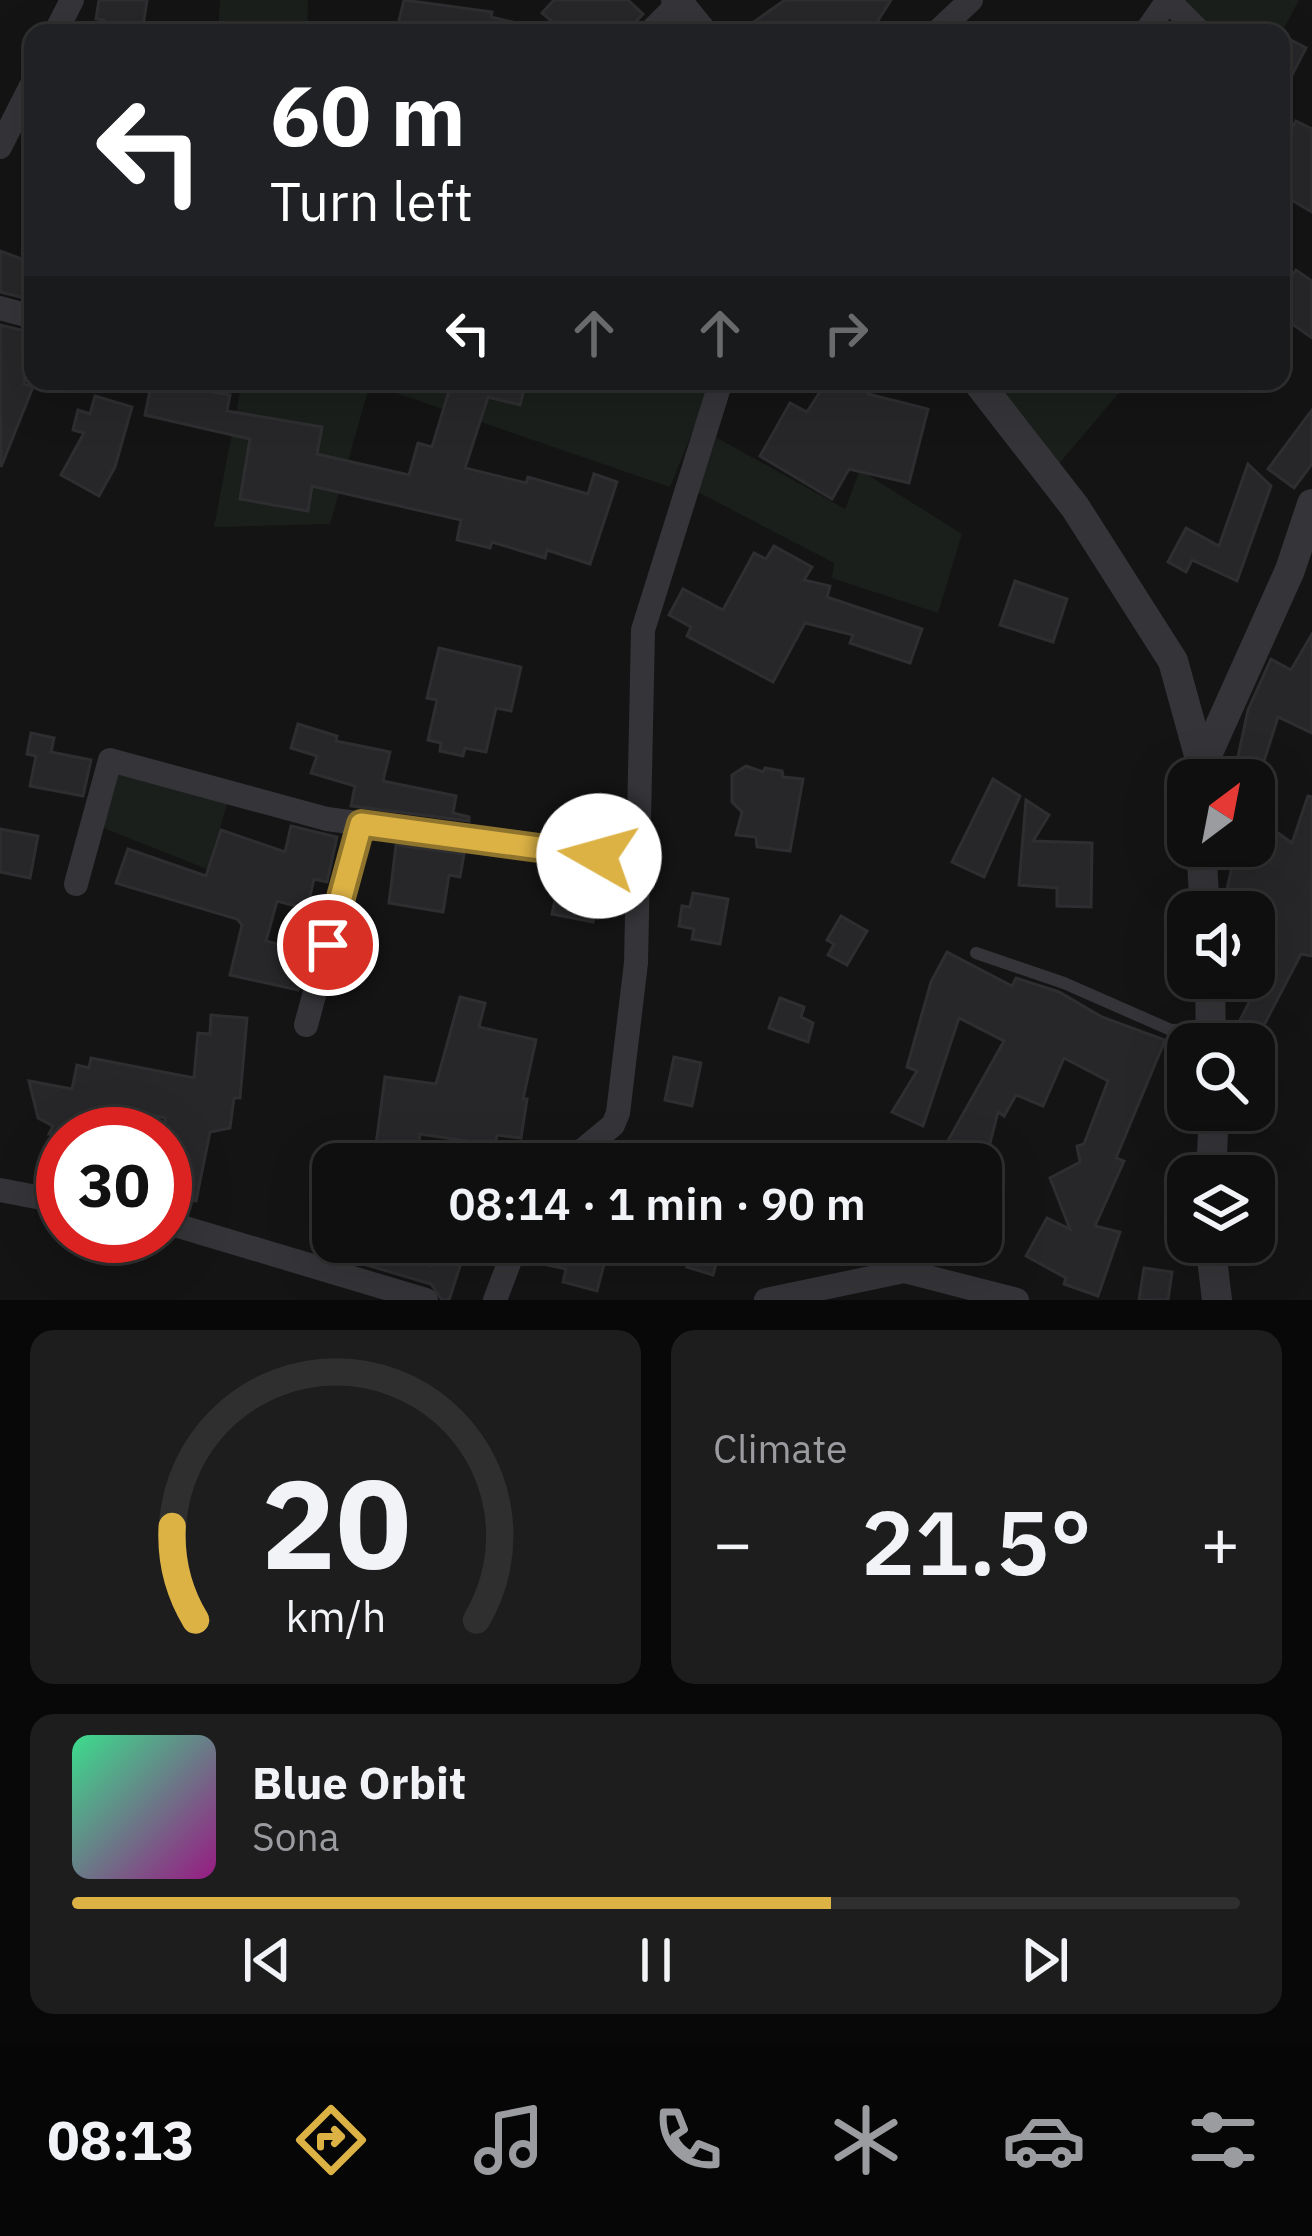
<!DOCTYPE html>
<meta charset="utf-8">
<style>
:root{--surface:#0f0f10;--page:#1d1d1e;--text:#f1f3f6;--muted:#9b9c9f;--line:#2f2f30;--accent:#dcb245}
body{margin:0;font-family:"IBM Plex Sans",sans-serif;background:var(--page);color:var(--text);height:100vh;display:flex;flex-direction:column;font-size:45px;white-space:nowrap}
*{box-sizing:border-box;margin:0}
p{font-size:39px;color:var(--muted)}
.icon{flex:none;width:66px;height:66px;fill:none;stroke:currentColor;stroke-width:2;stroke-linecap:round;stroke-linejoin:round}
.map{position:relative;height:1300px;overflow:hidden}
.panel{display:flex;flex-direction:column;gap:30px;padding:30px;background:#080809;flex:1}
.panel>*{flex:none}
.hud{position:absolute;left:24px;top:24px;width:1266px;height:366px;border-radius:24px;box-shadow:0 12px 48px #0002,0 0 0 3px var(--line);background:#202124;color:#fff;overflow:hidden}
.needle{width:78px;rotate:32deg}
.fabs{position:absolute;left:1167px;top:759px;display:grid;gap:24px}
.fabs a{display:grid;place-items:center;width:108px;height:108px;border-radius:24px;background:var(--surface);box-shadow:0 12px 48px #0002,0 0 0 3px var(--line);font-size:60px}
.speed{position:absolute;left:36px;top:1107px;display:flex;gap:24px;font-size:60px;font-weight:700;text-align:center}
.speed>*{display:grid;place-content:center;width:156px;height:156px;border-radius:50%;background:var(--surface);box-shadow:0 12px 48px #0002,0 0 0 3px var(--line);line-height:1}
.speed .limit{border:18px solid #d22;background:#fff;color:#111}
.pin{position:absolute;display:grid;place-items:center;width:102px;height:102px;color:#fff;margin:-51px;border:6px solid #fff;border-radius:50%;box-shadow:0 3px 12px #0007}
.me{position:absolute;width:132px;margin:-66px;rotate:277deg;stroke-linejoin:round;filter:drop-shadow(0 0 9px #0008)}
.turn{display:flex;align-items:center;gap:42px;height:252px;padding:0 48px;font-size:54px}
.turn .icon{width:156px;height:156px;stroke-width:2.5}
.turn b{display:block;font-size:84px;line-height:102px}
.lanes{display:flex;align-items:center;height:114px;padding:0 48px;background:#0003;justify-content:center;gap:60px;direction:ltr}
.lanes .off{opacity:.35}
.big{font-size:90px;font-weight:600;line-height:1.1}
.panel .widget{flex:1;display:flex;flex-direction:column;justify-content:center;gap:18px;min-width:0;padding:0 42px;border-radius:24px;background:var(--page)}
.panel .dial{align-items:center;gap:0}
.dial svg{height:312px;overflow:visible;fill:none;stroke:var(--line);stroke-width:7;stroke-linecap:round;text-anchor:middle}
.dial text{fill:var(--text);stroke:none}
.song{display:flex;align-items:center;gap:36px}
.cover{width:144px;height:144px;border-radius:18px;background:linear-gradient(135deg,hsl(150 70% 55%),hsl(310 70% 35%))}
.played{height:12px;border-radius:6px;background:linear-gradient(90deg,var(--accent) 65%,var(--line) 65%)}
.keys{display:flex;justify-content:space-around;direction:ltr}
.heat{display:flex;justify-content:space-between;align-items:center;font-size:66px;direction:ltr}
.panel .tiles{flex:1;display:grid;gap:30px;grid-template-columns:1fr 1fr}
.widget:last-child{grid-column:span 2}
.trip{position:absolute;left:312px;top:1143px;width:690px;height:120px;border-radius:24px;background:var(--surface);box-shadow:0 12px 48px #0002,0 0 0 3px var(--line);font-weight:600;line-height:120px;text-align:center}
.dock{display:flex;height:192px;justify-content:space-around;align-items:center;background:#060606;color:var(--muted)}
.dock .icon{width:84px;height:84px}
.dock .active{color:var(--accent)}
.dock b{font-size:54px;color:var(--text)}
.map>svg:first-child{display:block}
.green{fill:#1a1f1b}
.building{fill:#272729;stroke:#2e2e31;stroke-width:3}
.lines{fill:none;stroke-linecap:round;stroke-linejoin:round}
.service{stroke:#353539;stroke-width:12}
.minor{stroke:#353539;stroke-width:24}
.tertiary{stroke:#353539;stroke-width:30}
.route-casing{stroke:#8f742d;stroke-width:30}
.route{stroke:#dcb245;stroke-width:21}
</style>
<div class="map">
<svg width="1312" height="1300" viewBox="0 0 1312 1300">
<rect width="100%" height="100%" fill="#141415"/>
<g class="green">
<path d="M220,0H308L307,33H218Z"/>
<path d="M1177,0H1299L1281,34L1208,33Z"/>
<path d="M242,381H713L670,487L370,384L330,524L214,527Z"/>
<path d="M990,381H1129L1058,465Z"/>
<path d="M712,435L845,509L860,470L962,534L938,613L832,578L834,563L694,490Z"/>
<path d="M114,769L228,802L207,869L101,827Z"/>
</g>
<g class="building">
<path d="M99,0H147L142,33L102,30L104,20L96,19Z"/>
<path d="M404,0L492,12L491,17L521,24L520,33H396Z"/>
<path d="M554,0H628L643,14L625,33H566L542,13Z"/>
<path d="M785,0H891L870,33H738Z"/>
<path d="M1287,38L1306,48L1281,96V51Z"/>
<path d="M1296,121L1312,129V212L1281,194V148Z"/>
<path d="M0,251L33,263V300L0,292Z"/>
<path d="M1296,270L1312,281V338L1281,316V291Z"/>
<path d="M0,325L33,333L24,384L33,387L1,467Z"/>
<path d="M152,381L230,395L227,411L322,427L317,454L409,475L418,443L432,447L452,381H526L520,405L488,397L465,468L526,483L528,477L588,494L594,474L617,482L590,564L547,550L545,558L492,542L490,548L457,540L461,520L312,486L308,511L240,499L250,439L145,415Z"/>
<path d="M827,381H876L868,394L928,409L909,483L849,469L832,499L760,456L790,403L807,412Z"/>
<path d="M95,396L132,407L115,467L99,496L61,475L84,433L73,430L78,410L90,414Z"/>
<path d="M1312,410V464L1294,488L1268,469Z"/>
<path d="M1248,464L1271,486L1237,581L1192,560L1186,572L1168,562L1186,528L1219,546Z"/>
<path d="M774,546L812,567L804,580L830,586L827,597L922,629L910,663L850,643L853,635L805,623L773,682L687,636L691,627L669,615L683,589L723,610L754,553L766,559Z"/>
<path d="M1015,581L1067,599L1053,642L1000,625Z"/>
<path d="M1312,634V733L1278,717L1258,780H1233L1248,710L1271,659L1291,670Z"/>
<path d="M439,648L521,667L511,711L496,708L486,752L465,748L463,756L440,751L441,743L428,740L437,700L427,698Z"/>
<path d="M298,724L337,736L336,741L390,752L383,781L456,796L453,813L469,817V821L351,806L355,786L311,773L317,756L291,748Z"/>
<path d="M31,733L54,738L51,752L91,760L83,796L30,786L36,756L27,754Z"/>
<path d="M746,766L763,772L765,768L782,771L783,777L803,779L790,851L757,847L756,837L736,835L742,812L732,802V775Z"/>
<path d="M993,779L1020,796L984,877L952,862Z"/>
<path d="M1308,796L1312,797V956L1301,954L1262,1029L1238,1024L1276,950L1256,946L1265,898L1227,889L1237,846H1254V816L1292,843Z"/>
<path d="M1026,800L1049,815L1033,841L1092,843L1091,907L1057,906V888L1019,885Z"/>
<path d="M291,826L337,837L327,882L314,879L307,909L277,901L266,941L309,952L298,990L230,975L242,925L237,919L116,883L128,849L206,876L221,830L285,852Z"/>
<path d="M0,829L38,836L30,878L0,872Z"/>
<path d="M396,845L464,854L460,877L449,875L443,912L389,903Z"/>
<path d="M562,867L586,870L584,881L601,884L593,922L552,914Z"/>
<path d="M693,893L728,899L720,944L692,939L694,929L679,926L682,906L690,907Z"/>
<path d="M841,916L867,931L847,965L828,955L834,944L827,940Z"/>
<path d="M947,952L1012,986L1016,978L1059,992L1102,1017L1165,1040L1116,1158L1124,1161L1095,1226L1120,1232L1098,1296L1064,1284L1066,1278L1026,1256L1047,1218L1070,1229L1050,1178L1080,1162L1077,1146L1084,1144L1108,1081L1064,1058L1043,1106L1016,1095L1004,1116L998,1112L988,1151L974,1147L972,1153L945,1146L1004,1041L959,1018L923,1126L892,1112L917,1071L907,1067L931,982Z"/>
<path d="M460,997L485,1003L479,1027L536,1040L523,1099H527L521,1138L497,1135L492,1164H470L474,1142L420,1134L417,1158L375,1152L385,1077L436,1084Z"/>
<path d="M780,998L804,1007L801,1017L813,1023L808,1042L769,1028Z"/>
<path d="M211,1015L247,1018L240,1098H234L230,1128L210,1132L196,1201L165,1195V1118L113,1106L107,1134H49L53,1126L38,1118L29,1081L72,1089L77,1065L89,1068L91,1058L194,1078L198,1033L210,1034Z"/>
<path d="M674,1057L701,1063L692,1106L665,1100Z"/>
<path d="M355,1242H397L394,1254L432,1266L436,1255L461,1263L449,1300H442L431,1284L350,1260Z"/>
<path d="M554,1242H610L597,1291L563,1282L566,1269L548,1265Z"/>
<path d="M694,1242H722L713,1275L687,1267Z"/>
<path d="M1144,1268L1172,1272L1168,1300H1139Z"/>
</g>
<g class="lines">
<path class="service" d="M976,953L1064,983L1171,1030L1209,1029"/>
<g class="minor">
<path d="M1171,3L1201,33"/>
<path d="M55,33L72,0"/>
<path d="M649,33L679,3"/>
<path d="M936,33L971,0"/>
<path d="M1145,33L1168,0"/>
<path d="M0,147L33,82"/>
<path d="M0,308L33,317"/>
<path d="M76,884L110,760L327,819L635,860"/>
<path d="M306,1025L360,825"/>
<path d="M566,1164L613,1125L618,1113L636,963L643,630L721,381"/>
<path d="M0,1190L63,1202"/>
<path d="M165,1222L426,1300"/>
<path d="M495,1300L517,1242"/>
<path d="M766,1300L904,1271L1017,1300"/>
</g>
<g class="tertiary">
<path d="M676,0L703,33"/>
<path d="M977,381L1075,507L1173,661L1202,766V780"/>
<path d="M1202,766L1290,570L1312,504"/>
<path d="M1201,846L1205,912"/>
<path d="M1210,978L1211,1044"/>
<path d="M1211,1176L1214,1110"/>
<path d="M1210,1242L1217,1300"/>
</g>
</g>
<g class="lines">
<g class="route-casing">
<path id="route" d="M328,945L361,824L599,856"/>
</g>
<use href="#route" class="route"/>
</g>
</svg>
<div class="fabs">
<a><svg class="needle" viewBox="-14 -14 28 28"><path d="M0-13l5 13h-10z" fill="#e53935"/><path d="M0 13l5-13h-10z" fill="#9b9c9f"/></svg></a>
<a><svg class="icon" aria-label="sound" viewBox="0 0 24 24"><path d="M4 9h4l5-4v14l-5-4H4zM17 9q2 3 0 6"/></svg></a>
<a><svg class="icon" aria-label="search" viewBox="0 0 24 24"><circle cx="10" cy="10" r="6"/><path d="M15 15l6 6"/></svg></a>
<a><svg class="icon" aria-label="layers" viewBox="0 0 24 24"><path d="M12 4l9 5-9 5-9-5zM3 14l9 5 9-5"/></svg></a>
</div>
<div class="speed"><div class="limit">30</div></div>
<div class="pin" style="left:328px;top:945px;background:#d93025"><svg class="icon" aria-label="arrive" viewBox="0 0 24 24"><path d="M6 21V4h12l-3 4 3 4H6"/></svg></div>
<svg class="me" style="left:599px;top:856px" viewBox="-20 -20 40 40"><circle r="19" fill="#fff"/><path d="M0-13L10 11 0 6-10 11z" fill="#dcb245"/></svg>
<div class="trip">08:14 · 1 min · 90 m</div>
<div class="hud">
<div class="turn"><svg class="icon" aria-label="left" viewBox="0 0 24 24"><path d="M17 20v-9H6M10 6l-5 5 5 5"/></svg><div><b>60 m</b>Turn left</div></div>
<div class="lanes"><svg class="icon" aria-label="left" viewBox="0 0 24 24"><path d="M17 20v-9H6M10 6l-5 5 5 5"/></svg><svg class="icon off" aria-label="ahead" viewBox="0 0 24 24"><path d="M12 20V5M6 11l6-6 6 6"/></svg><svg class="icon off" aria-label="ahead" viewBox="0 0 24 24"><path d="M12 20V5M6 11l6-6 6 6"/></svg><svg class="icon off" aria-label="right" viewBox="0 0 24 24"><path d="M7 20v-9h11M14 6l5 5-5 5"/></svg></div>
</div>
</div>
<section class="panel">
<div class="tiles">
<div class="widget dial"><svg viewBox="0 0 100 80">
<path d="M14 69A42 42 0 1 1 86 69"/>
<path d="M14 69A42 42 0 0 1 8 45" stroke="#dcb245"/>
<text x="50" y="56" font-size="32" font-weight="700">20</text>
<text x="50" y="72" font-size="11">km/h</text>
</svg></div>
<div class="widget"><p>Climate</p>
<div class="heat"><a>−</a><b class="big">21.5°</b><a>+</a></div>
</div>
<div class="widget">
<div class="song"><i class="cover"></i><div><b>Blue Orbit</b><p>Sona</p></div></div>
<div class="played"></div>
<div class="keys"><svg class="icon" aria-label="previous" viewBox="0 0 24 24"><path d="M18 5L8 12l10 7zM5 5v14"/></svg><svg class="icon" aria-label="pause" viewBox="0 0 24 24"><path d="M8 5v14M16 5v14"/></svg><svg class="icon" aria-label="next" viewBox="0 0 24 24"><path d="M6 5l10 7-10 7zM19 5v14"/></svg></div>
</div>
</div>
</section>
<nav class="dock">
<b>08:13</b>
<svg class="icon active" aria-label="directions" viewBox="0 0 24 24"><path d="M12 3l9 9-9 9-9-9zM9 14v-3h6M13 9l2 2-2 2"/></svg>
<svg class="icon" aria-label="music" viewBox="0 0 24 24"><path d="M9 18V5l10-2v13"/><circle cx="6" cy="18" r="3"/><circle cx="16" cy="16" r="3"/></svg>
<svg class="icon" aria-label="phone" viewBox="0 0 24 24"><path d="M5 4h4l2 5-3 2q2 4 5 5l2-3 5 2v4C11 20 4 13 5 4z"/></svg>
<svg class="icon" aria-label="climate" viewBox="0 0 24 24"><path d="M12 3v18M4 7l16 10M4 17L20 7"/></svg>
<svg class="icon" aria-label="car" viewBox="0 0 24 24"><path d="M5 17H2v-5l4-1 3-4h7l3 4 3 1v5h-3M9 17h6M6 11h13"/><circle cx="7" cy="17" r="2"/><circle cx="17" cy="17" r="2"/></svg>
<svg class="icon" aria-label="filters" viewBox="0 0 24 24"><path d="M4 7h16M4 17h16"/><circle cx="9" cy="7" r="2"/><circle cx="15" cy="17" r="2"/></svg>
</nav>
